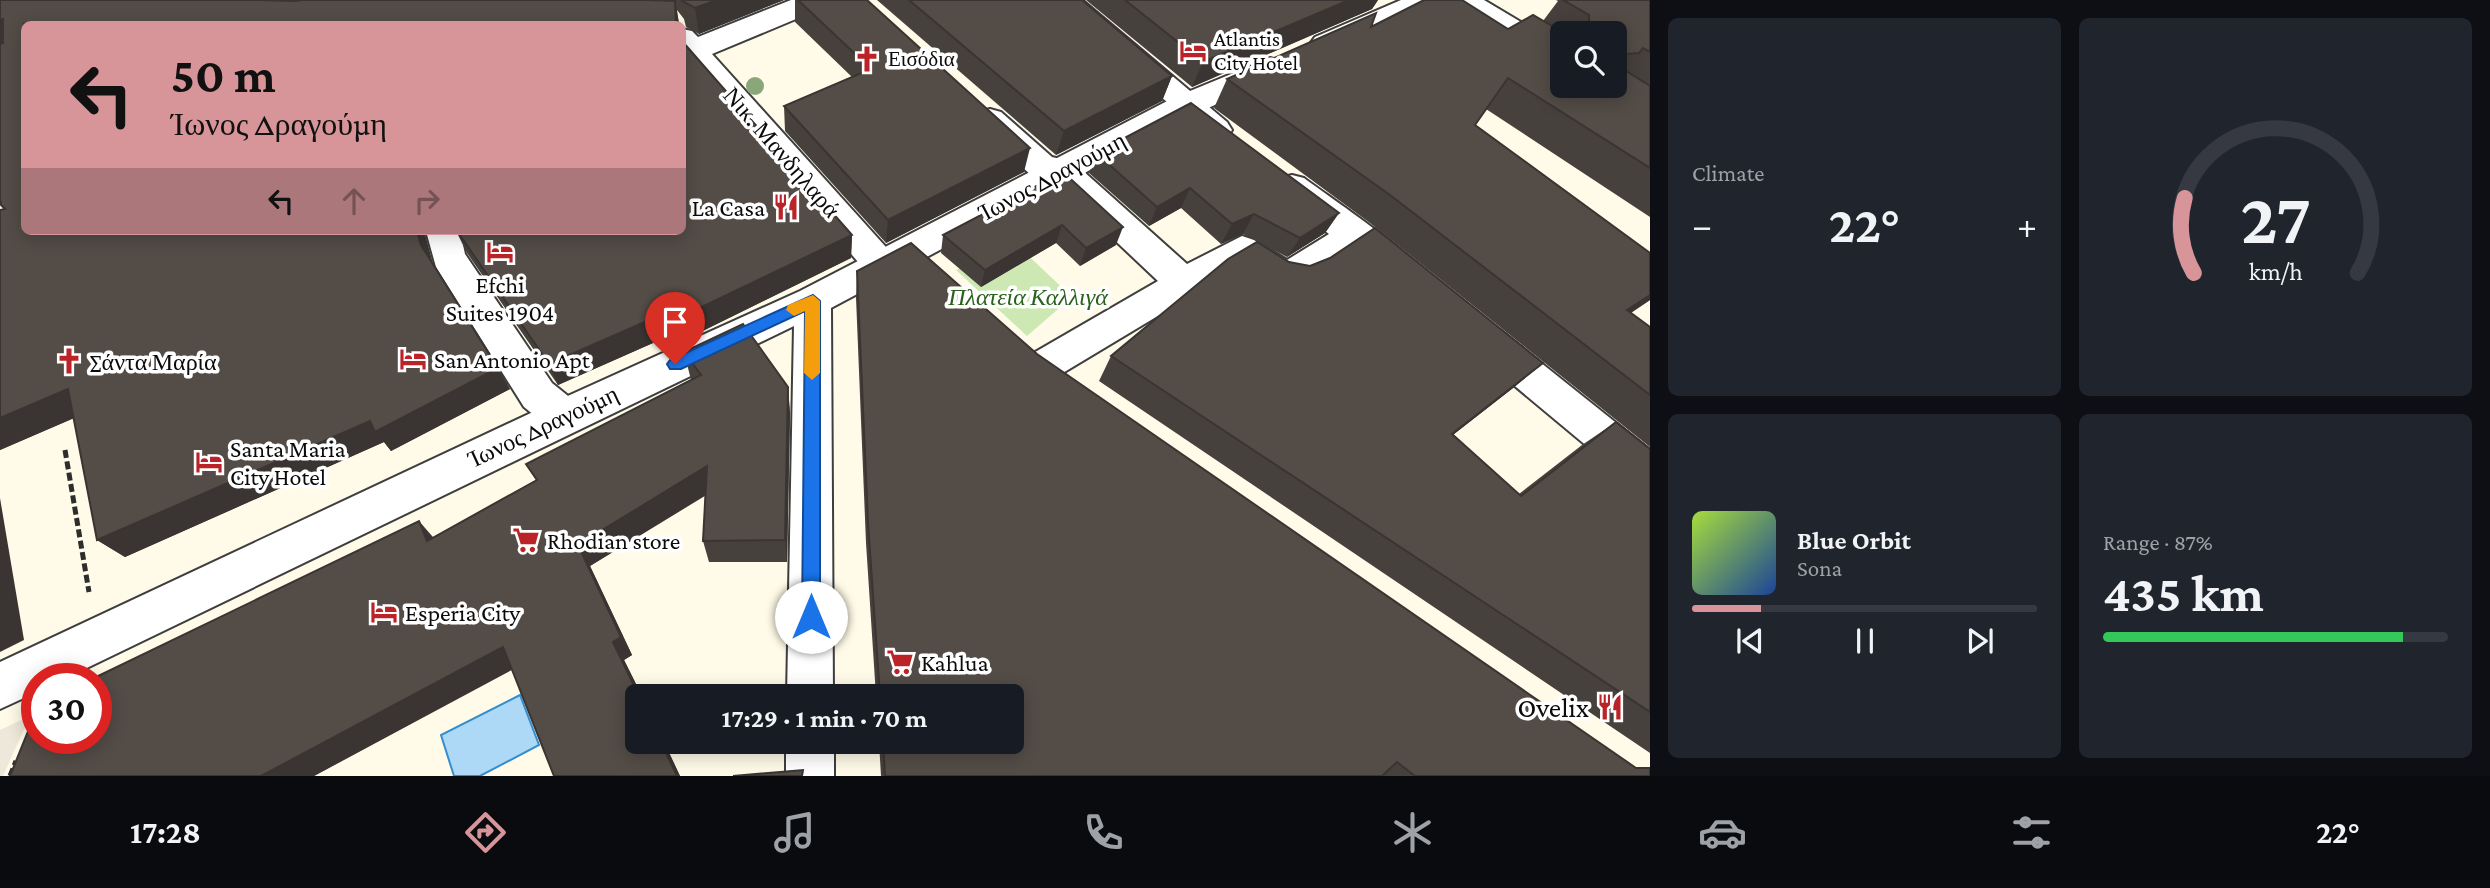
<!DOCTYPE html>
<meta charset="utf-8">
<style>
:root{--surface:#171b24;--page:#20242c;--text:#f1f3f6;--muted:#9ea1a6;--line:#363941;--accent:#d89599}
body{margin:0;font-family:"Crimson Pro",serif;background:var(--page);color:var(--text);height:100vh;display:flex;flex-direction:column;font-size:26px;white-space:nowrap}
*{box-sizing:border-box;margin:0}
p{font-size:23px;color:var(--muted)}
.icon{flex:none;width:38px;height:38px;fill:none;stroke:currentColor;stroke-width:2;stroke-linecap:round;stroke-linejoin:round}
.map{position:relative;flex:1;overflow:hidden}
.drawer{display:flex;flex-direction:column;gap:18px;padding:18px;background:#0d0f14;width:840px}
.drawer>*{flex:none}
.hud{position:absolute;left:21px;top:21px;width:665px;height:214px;border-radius:10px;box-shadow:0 4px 18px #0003;background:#d89599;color:#111;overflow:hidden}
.tools{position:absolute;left:1550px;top:21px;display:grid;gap:14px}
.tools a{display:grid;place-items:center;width:77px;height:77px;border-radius:10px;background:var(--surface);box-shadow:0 4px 18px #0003;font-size:35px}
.speed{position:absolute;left:21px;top:663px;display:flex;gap:14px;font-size:35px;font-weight:700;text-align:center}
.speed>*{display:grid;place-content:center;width:91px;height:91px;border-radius:50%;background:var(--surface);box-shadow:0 4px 18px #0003;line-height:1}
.speed .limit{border:10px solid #d22;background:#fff;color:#111}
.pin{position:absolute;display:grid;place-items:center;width:60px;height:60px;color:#fff;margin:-72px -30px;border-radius:50% 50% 50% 0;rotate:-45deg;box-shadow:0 0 7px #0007}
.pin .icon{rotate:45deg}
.me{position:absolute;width:77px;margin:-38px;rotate:0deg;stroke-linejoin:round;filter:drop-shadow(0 0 5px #0008)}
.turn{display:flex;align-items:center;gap:24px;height:147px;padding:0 35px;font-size:32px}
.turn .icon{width:91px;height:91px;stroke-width:2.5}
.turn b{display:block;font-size:49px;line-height:60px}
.lanes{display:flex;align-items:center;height:66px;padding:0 35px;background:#0003;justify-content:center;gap:35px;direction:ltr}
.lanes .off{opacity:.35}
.big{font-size:52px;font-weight:700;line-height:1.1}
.drawer .widget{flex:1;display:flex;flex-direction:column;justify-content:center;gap:10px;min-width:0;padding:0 24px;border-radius:10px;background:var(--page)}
.drawer .dial{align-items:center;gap:0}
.dial svg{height:182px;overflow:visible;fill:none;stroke:var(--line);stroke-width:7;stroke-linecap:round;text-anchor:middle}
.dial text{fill:var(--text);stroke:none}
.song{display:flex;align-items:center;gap:21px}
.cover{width:84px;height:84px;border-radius:10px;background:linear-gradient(135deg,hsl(80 70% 55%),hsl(220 70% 35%))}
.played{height:7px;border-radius:4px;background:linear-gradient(90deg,var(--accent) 20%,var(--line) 20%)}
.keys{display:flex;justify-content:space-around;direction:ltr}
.heat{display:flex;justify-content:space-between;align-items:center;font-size:38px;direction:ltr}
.charge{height:10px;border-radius:5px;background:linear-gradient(90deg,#34c759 87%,var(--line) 0)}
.drawer .tiles{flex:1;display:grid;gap:18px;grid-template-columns:repeat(2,1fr)}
.trip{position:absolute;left:625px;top:684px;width:399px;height:70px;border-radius:10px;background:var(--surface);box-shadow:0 4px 18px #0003;font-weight:700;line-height:70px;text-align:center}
.dock{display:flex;height:112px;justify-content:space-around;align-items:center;background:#090b0e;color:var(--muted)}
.dock .icon{width:49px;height:49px}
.dock .selected{color:var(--accent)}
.dock b{font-size:32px;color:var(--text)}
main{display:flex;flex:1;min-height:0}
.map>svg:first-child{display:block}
.green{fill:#cde8b3}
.plaza{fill:#ede8d9}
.water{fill:#add9f6;stroke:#348dce;stroke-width:2}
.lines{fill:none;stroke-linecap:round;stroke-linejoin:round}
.pedestrian-casing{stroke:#3e3e3e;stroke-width:4}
.minor-casing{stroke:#3e3e3e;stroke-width:4}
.tertiary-casing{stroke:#3e3e3e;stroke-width:4}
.path{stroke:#2d2d2d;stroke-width:5;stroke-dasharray:8 3.5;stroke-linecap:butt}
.pedestrian{fill:#fff;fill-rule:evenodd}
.minor{fill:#fff;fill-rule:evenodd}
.tertiary{fill:#fff;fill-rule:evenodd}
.tree{fill:#89a778}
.wall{fill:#47413d;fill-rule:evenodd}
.shaded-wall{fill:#3a3532}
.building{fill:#534c47;stroke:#3a3532;stroke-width:2}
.route{fill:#1a73e8;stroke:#114b97;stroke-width:2}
.slow{fill:#f59e0b}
.labels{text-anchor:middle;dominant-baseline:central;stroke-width:7;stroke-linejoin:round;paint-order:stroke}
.far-poi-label{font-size:21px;fill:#0b0b0b;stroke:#fff;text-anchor:start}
.street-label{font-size:24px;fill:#0b0b0b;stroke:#fff}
.poi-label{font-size:24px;fill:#0b0b0b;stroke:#fff;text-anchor:start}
.park-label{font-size:24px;font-style:italic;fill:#29621c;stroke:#fff}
.near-poi-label{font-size:28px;fill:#0b0b0b;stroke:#fff;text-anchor:end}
</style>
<main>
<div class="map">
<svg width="1650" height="776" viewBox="0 0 1650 776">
<rect width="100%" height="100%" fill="#fffbe8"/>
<path class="green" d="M1015,243L1072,297L1027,336L956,270Z"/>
<path class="plaza" d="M30,716L3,776H0V730Z"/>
<path class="water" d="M520,695L539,745L480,776H454L441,735Z"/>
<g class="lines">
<g class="pedestrian-casing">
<g id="pedestrian">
<path d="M791,0H831L827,6L712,54L894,256L900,266L894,276L882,280L870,276L688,63L682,65V29L692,31L698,37Z"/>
<path d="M1050,0H1082L1227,122L1232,130L1227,138C1205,144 1175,123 1167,102Z"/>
<path d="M990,109L1001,112L1052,157L1073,162L1187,264L1242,236L1254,240L1287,260L1329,234L1280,196L1275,187L1280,178L1292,175L1304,178C1329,197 1405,247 1418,270L1413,280C1388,288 1372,267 1353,253C1339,262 1301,293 1285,291C1270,290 1254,274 1241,266L1056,377L1043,382L1030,377L1024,366L1030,355L1158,281L1051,180L1031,175L979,128L974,120L979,112Z"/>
<path d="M426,231H460L465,254L552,383L578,404L584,416L578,428L564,433L550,428L524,407L436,267Z"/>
<path d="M1487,326L1500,330L1650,450V492L1636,487L1474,352L1468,341L1474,330Z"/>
</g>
</g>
<g class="minor-casing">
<g id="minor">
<path d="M1401,0H1440L1436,6L1335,51L1325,54L1315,51L1310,44L1315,37Z"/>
<path d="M1270,58L1281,61L1285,68L1281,75L1195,114L831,308L833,696H787L794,326L64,679H37V692L0,709V662L550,404L800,291L1173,98Z"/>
<rect x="786" y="742" width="48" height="34"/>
</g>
</g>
<g class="tertiary-casing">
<path id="tertiary" d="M1450,0H1484L1563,47V71L1552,68L1454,6Z"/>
</g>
<g class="path">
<path d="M65,450L89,592"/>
<path d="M10,776L16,761"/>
</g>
<use href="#pedestrian" class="pedestrian"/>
<use href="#minor" class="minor"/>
<use href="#tertiary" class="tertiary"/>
</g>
<circle class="tree" cx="755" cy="86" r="9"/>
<g class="wall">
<path d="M0,0L669,1L668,0H784L699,34L686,27L684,19L677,10L679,24H24V231H424L433,264L498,368L510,389L391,451L384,442L125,557L97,540L74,418L0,450V210L5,209L1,205L0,198Z"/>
<path d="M795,0H867L1024,172L886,243L785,131L784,106L852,77L795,22Z"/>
<path d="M877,0H1082L1172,76L1162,101L1056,155Z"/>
<path d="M1086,0H1378L1372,9L1192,87Z"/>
<path d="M1556,0H1650V217L1486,109L1475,125L1650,253V300L1631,313L1650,327V447L1370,223L1214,108L1227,79L1371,27L1508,29L1543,21L1558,1ZM1563,33H1615V86Z"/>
<path d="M1096,153L1339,213L1325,233L1287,257L1243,234L1221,244L1181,208L1149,226L1089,173Z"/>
<path d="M1063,172L1116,245L1080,266L1056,243L981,287L941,253L943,235Z"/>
<path d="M456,231L852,235L851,258L668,348L662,339L558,385L467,253Z"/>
<path d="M1289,262L1543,363L1513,388L1453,435L1519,494L1582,445L1616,422L1650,449V753L1099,381L1111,356Z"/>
<path d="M857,271L1037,354L1636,768L1650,776H881L879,742H1012V696H876L866,543L856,298Z"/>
<path d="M684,352L788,387L790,414L787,562H709L703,541L705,495L590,566L632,655L624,660L642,696H637V742H664L680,776H554L512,669L314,776H10L536,480L526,464L691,380Z"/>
</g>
<g class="shaded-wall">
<path d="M717,0H784L699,34L695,8Z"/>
<path d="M1349,0H1378L1372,9L1192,87L1203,62Z"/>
<path d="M675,1L679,24H676Z"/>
<path d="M3,19L24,44L0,50V20Z"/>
<path d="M1172,76L1162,101L1056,155L1064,131Z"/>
<path d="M1030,148L1024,172L886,243L888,220Z"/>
<path d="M1190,188L1181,208L1149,226L1157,207Z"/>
<path d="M1339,213L1325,233L1287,257L1300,238Z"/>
<path d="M1254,214L1243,234L1221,244L1232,224Z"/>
<path d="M1062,225L1056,243L981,287L985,270Z"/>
<path d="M1123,227L1116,245L1080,266L1086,248Z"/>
<path d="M417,231H424L434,268L421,245Z"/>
<path d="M852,235L851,258L668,348L662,326Z"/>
<path d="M1650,295V300L1647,302L1595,336L1627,310Z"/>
<path d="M656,317L662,339L558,385L549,364Z"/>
<path d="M1543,363L1513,388L1424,457L1452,434Z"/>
<path d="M498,368L510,389L391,451L384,442L125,557L97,540L370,421Z"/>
<path d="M788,387L790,414L787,562L785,540Z"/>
<path d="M68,389L95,409L0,450V418Z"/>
<path d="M707,466L713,491L590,566L632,655L624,660L642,696H639L613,642L578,545Z"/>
<path d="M0,498L24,640L0,652Z"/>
<path d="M419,521L439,544L427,541Z"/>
<path d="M503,647L521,665L314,776H261Z"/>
<path d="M661,742H664L680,776H677Z"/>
</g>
<g class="building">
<path d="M0,0H260L295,1L302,0H648L675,1L676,24H24V231H417L421,245L498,368L375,432L370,421L97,540L68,389L0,418V210L5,209L1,205L0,198V44L3,43V19L0,20Z"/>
<path d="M682,0H717L695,8L682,1Z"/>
<path d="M798,0H867L1030,148L888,220L784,106L871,69Z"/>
<path d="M909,0H1082L1172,76L1064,131Z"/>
<path d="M1125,0H1349L1203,62Z"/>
<path d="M1424,0H1462L1508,29L1533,15L1564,33L1563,86H1615V64L1650,86V168L1508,78L1475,125L1650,253V295L1627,310L1650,327V395L1390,195L1227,79L1376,13L1371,27Z"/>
<path d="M1563,0H1650V52L1643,48L1639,53L1615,55V33H1589V15Z"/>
<path d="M682,41L852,235L662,326L656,317L549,364L457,231H682Z"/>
<path d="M1191,103L1339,213L1300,238L1254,214L1232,224L1190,188L1157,207L1096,153Z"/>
<path d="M1063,172L1123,227L1086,248L1062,225L985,270L943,235Z"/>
<path d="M1375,228L1543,363L1452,434L1521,496L1616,422L1650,449V712L1111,356L1228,259L1257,242L1289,262L1310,266L1330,258Z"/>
<path d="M911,243L1037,354L1636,768H1650V776H1415L1397,762L1382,776H885L883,742H1012V696H880L868,523L857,271Z"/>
<path d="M743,324L788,387L785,540L703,541L707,466L578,545L621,637L613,642L639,696H637V742H661L677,776H554L503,647L261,776H10L37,709V738H96V679H92L419,521L427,541L537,480L526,464L701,375L684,352Z"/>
<path d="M803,770L802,776H733Z"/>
</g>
<path class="route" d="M813,295L820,301V617L817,624L811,626L804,624L802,617L805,311L681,369H670L667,364L670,360Z"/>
<path class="slow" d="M813,295L820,301V373L812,380L804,373L805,311L794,316L786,310L788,305Z"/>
<defs>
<g id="hotel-bare" transform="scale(2.1)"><path d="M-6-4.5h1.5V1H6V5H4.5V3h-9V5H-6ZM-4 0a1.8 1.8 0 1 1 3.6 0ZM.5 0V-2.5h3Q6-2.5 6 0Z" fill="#ba2327" stroke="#fff" stroke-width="2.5" paint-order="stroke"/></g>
<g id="church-bare" transform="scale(2.1)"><path d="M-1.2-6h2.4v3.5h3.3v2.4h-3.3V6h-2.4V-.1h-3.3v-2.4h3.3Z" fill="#ba2327" stroke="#fff" stroke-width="2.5" paint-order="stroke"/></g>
<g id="restaurant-bare" transform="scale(2.1)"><path d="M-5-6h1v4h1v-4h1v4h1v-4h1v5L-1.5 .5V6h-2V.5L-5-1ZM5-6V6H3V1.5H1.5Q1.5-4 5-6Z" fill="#ba2327" stroke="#fff" stroke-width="2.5" paint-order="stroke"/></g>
<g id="supermarket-bare" transform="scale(2.1)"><path d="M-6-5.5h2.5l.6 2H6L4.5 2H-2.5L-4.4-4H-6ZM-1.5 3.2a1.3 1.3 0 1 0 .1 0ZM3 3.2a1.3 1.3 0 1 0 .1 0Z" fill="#ba2327" stroke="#fff" stroke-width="2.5" paint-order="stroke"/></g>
</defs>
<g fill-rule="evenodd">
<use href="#hotel-bare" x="1193" y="51"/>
<use href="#church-bare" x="867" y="59"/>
<use href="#restaurant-bare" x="786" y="207"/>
<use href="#hotel-bare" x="500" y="252"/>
<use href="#hotel-bare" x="413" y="359"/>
<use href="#church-bare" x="69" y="361"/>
<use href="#hotel-bare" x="209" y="462"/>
<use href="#supermarket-bare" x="526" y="540"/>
<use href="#hotel-bare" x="384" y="612"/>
<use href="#supermarket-bare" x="900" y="662"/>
<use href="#restaurant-bare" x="1610" y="707"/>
</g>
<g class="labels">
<g class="far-poi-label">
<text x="1214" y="39">Atlantis<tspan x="1214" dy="24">City Hotel</tspan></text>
<text x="888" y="59">Εισόδια</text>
</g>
<g class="street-label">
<text transform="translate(782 152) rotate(49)">Νικ. Μανδηλαρά</text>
<text transform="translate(1052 176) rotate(-28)">Ίωνος Δραγούμη</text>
<text transform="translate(543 426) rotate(-25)">Ίωνος Δραγούμη</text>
</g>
<g class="poi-label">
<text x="765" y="207" text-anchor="end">La Casa</text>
<text x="500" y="284" text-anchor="middle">Efchi<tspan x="500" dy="28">Suites 1904</tspan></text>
<text x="434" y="359">San Antonio Apt</text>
<text x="90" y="361">Σάντα Μαρία</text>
<text x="230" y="448">Santa Maria<tspan x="230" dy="28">City Hotel</tspan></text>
<text x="547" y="540">Rhodian store</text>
<text x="405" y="612">Esperia City</text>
<text x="921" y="662">Kahlua</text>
</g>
<g class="park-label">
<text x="1028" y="296">Πλατεία Καλλιγά</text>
</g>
<g class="near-poi-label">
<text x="1589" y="707">Ovelix</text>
</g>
</g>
</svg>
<div class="tools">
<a><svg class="icon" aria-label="search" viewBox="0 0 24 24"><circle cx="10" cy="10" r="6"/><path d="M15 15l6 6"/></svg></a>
</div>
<div class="speed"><div class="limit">30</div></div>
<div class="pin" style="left:675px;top:364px;background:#d93025"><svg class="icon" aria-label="arrive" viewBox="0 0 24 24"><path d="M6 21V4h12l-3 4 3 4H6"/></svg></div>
<svg class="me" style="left:811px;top:617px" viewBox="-20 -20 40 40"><circle r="19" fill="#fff"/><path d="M0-13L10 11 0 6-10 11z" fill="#1a73e8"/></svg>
<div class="trip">17:29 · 1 min · 70 m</div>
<div class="hud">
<div class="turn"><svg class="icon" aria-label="left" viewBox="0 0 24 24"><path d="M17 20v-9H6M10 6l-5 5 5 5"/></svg><div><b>50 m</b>Ίωνος Δραγούμη</div></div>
<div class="lanes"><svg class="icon" aria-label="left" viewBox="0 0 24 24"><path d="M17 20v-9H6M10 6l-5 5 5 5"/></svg><svg class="icon off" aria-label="ahead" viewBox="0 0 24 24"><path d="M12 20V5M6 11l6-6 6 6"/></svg><svg class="icon off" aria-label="right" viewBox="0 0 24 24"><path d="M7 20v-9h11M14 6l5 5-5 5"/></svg></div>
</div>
</div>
<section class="drawer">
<div class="tiles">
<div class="widget"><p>Climate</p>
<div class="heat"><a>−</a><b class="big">22°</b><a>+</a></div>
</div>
<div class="widget dial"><svg viewBox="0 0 100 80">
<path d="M14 69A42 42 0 1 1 86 69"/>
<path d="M14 69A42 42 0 0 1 10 36" stroke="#d89599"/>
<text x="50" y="56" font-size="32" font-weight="700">27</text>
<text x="50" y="72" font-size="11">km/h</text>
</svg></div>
<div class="widget">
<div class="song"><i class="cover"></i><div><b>Blue Orbit</b><p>Sona</p></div></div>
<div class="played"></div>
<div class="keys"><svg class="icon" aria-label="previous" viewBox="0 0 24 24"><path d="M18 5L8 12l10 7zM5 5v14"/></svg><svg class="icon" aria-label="pause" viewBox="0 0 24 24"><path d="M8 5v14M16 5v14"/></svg><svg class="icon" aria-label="next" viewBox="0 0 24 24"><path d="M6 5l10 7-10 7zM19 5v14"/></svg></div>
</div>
<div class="widget"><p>Range · 87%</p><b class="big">435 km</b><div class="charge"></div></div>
</div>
</section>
</main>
<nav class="dock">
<b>17:28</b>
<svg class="icon selected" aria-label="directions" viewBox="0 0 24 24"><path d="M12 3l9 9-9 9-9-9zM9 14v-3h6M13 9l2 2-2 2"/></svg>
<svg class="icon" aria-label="music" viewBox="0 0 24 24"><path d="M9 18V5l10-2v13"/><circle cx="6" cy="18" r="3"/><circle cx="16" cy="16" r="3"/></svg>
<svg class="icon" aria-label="phone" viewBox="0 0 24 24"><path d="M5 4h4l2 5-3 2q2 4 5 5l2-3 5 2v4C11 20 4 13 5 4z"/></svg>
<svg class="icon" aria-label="climate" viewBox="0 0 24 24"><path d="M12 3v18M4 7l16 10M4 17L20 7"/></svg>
<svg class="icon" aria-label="car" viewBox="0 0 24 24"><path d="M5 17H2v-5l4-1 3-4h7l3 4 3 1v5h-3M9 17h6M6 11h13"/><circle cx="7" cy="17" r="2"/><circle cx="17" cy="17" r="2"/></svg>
<svg class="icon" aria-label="filters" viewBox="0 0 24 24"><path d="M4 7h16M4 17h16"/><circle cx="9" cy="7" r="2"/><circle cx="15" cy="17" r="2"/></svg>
<b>22°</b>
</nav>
